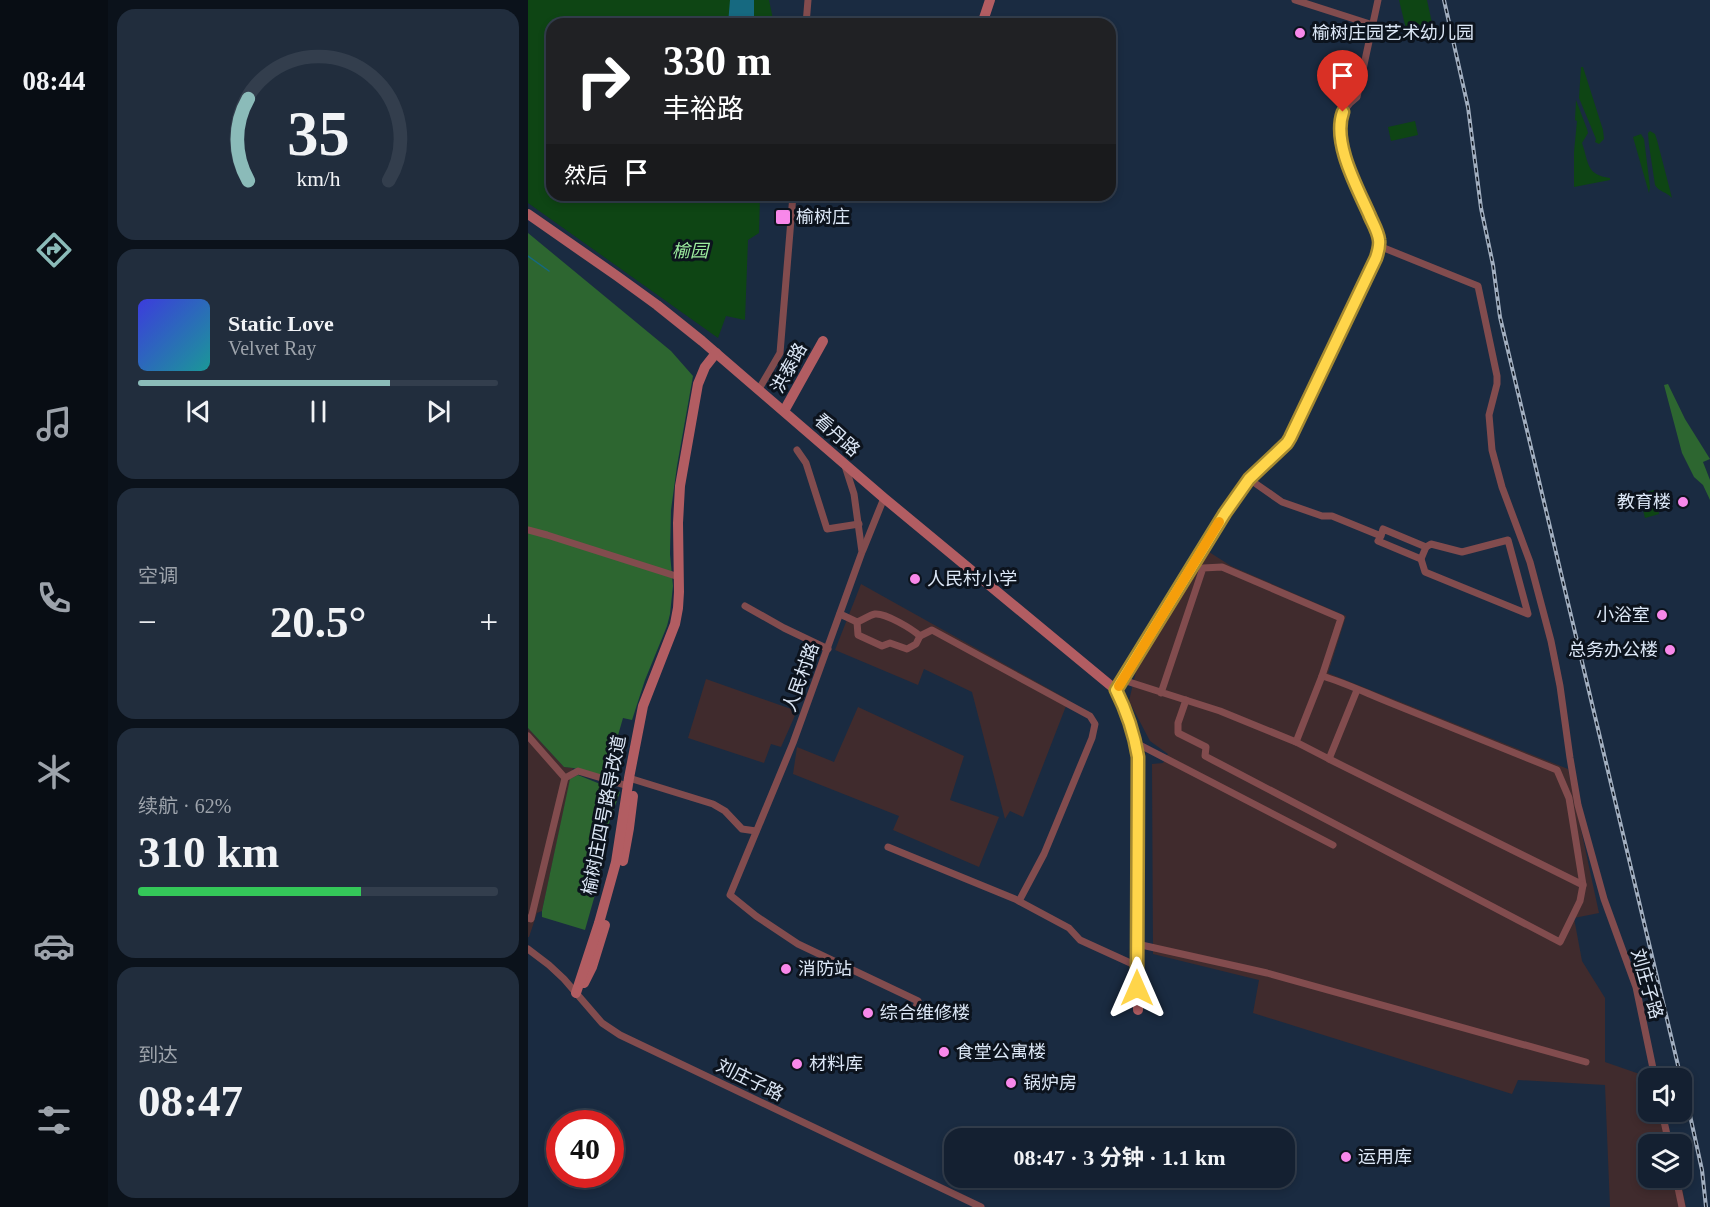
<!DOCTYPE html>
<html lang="zh">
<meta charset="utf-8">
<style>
:root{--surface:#142031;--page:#212d3d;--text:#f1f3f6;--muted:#9da3ab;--line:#333e4d;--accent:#8bbbb9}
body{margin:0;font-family:"Times New Roman","Noto Sans SC",serif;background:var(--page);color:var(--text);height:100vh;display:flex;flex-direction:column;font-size:22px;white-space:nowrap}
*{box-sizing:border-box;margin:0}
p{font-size:20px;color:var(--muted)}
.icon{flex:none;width:33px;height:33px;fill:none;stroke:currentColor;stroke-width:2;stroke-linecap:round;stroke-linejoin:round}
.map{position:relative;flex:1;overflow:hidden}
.side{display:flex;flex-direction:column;gap:9px;padding:9px;background:#0b121b;width:420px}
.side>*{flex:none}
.top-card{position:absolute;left:18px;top:18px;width:570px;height:183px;border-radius:18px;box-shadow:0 3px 9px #0003,0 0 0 2px var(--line);background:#202124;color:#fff;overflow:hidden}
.controls{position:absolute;left:1110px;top:1068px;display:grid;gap:12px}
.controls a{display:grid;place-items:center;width:54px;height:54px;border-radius:12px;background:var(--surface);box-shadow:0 3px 9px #0003,0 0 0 2px var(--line);font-size:30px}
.speed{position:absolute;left:18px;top:1110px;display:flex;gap:12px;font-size:30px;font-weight:700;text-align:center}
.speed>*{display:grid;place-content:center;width:78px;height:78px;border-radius:50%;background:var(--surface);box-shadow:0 3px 9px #0003,0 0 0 2px var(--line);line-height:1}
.speed .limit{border:9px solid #d22;background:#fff;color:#111}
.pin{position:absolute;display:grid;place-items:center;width:51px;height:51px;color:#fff;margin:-62px -26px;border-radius:50% 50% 50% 0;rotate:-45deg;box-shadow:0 0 6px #0007}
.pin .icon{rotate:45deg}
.me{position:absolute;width:66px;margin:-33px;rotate:0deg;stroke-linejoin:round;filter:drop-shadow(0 0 4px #0008)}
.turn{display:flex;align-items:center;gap:21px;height:126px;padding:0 18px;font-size:27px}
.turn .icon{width:78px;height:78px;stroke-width:2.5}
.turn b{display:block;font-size:42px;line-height:51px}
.then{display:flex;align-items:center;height:57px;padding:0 18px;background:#0003;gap:12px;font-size:22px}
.big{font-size:45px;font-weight:700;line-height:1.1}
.side .widget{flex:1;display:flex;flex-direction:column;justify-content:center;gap:9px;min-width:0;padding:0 21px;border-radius:18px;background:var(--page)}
.side .dial{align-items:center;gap:0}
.dial svg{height:156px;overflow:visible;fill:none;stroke:var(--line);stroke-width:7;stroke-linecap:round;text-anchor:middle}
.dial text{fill:var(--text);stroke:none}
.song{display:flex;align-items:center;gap:18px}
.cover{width:72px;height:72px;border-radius:9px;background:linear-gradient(135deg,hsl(240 70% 55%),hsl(180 70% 35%))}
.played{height:6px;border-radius:3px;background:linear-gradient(90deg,var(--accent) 70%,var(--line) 70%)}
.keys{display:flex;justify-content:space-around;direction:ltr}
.heat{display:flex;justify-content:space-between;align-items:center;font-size:33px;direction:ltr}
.charge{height:9px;border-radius:4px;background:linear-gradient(90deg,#34c759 62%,var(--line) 0)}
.trip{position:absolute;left:416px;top:1128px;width:351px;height:60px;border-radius:18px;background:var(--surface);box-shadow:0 3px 9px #0003,0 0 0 2px var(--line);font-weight:700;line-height:60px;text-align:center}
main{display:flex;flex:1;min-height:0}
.dock{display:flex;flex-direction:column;width:108px;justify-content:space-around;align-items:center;background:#080d14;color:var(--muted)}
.dock .icon{width:42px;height:42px}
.dock .current{color:var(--accent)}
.dock b{font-size:27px;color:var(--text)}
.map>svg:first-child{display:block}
.commercial{fill:#402b2d}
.green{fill:#0e4514}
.forest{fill:#2d6630}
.water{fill:#166980}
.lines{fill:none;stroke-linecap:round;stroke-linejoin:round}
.stream{stroke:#166980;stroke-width:1.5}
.street{stroke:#824c4e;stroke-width:7}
.secondary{stroke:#b25d62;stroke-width:10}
.rail-casing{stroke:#a2afc0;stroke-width:4}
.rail{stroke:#0c131d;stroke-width:1.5;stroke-dasharray:4.5;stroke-linecap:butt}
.route-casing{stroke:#a68a30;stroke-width:15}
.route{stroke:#ffd54a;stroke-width:10}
.slow{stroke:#f59e0b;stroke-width:10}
.poi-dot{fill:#f888ea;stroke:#0c131d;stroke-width:2}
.labels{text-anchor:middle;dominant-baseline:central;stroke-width:6;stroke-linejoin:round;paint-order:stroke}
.poi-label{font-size:18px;fill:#dce7f6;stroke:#0c131d;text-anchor:start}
.park-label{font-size:18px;font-style:italic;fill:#9ded9f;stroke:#0c131d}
.street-label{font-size:18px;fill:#dce7f6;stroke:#0c131d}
</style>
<main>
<nav class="dock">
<b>08:44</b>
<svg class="icon current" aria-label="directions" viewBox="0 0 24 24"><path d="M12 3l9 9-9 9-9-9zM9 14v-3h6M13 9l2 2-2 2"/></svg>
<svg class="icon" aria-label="music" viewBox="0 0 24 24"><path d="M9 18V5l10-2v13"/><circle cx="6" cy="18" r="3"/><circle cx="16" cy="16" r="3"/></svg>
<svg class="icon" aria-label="phone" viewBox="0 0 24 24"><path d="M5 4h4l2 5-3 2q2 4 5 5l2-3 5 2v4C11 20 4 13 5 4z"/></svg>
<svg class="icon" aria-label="climate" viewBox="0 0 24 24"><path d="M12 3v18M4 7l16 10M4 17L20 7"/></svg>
<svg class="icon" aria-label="car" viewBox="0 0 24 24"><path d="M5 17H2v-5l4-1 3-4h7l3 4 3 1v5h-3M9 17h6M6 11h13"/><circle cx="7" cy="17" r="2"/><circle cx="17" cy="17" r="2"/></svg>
<svg class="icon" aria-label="filters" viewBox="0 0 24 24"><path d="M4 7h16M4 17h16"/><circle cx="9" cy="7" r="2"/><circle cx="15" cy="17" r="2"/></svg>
</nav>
<section class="side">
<div class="widget dial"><svg viewBox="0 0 100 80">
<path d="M14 69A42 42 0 1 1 86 69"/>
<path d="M14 69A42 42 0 0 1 14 27" stroke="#8bbbb9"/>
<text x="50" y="56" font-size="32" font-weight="700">35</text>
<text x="50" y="72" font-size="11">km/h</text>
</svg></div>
<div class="widget">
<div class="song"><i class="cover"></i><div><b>Static Love</b><p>Velvet Ray</p></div></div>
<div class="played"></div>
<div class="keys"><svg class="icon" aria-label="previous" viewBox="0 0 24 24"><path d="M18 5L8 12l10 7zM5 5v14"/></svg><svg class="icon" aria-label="pause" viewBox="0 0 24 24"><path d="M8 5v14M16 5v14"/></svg><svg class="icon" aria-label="next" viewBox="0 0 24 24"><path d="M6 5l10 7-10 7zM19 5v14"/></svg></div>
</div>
<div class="widget"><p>空调</p>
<div class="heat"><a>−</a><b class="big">20.5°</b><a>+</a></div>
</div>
<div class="widget"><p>续航 · 62%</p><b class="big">310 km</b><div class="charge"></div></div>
<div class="widget"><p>到达</p><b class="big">08:47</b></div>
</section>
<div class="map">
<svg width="1182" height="1207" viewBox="0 0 1182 1207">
<rect width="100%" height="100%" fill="#1a2b41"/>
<g class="commercial">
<path d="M678,550L703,566L818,616L800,673L1040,769L1071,913L1046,918L1054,961L1077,998V1062L1123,1078H1120V1112H1137L1144,1144H1120V1178H1152L1158,1207H1082L1077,1085L990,1080L984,1094L725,1013L731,980L625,954L624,764L635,763L640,754L622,741L601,701L608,671Z"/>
<path d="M333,584L539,699L538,706L495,817L482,811L477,819L444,692L396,669L390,685L307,650Z"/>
<path d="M178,679L269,711L253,747L243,744L236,763L160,738Z"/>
<path d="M330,707L436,756L422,800L471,817L451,867L365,830L371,816L265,774L269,747L306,762Z"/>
<path d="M0,728L36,767L45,768L14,911L9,913L1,937H0Z"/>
</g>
<g class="green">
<path d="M0,0H241L246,24H24V195H232L231,233L220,240L217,320L198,316L190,338L0,203Z"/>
<path d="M871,0H899L904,23L878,29Z"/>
<path d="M1053,67H1055L1075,130L1076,139L1071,144L1067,142L1068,139L1051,98Z"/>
<path d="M1048,100L1059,129L1060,133L1054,143C1061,163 1058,175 1082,178V180L1046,187V152L1049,121L1047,120Z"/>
<path d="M887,121L890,135L863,141L860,127Z"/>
<path d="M1122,131L1127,134L1129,140L1144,198C1139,192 1131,192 1127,185L1121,145L1120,133Z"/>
<path d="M1113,134L1116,139L1122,187L1121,193L1105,137Z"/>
<path d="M1126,490L1131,514L1117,518L1111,494Z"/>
</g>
<g class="forest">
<path d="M0,233L143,351L165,376L149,466L143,510L142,554L145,586L142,614L139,626L117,680L104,720L95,718L78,777L45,768L36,767L0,728Z"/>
<path d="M1140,384L1157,419L1182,459L1175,462L1182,480V500L1175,485L1166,477L1154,453L1136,385Z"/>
<path d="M50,775L92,792L68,860L74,870L57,930L14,917V911L42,779Z"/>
</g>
<path class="water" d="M202,0H226V24H200Z"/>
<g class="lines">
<path class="stream" d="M0,256L21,271"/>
<g class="street">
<path d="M767,0L845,25"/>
<path d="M278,24L280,0"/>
<path d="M851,246L950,286L969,376V384L961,415L964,450L974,487L1002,562L1023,641L1032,686L1042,758L1050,805L1076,899L1108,987L1127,1078"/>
<path d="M231,389L252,353L265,195"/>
<path d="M269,450L278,463L299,529L331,524"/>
<path d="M317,466L326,494L334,552L265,743L202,895L228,916L270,944L390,1001L388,1007"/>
<path d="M721,479L754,502L794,516H804L853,536L850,541L893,559L898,547L855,529L853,536"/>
<path d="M0,530L19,535L151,577"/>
<path d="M335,550L356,498"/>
<path d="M893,559L897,572L1000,614L980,540L934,552L903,544L898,547"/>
<path d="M217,606L256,628L300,649"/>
<path d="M312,614L329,622C335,620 341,615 347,614C358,613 384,629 392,636L404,630L562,716L567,724L564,738L516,854L491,901"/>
<path d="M329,622L330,635L354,646L362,643L379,649L388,644L392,636"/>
<path d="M794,676C818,683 840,694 863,703C918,725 974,748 1029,770L1041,798L1055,885L801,759"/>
<path d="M595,680L692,711L768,742L794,676L813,618L694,567L675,568L633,693"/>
<path d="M588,690L697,513L721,479L759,443L762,438L848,258L851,246L849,233L820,164L813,133L812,119L815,112L822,103L829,97L850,0"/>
<path d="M658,700L650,723V733L678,747L677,756L1032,942L1052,901L1055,885"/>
<path d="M0,736L37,778"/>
<path d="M768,742L801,759L829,690"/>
<path d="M608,743L805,845"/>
<path d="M37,778L50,771L100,786"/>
<path d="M101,778L185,804L197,811L214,829L228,831"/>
<path d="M360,847L487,899L541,928L552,940L609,966"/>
<path d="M0,918L3,919L37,778"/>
<path d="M609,944L739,973L1058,1062"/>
<path d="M0,949L21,965L36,979L74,1023L92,1035L453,1207"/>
<path d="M1134,1112L1141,1144"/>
<path d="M1148,1178L1154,1207"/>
</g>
<g class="secondary">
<path d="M454,24L462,0"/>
<path d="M0,214L89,276L129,305L174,341L356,498L588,690L603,725L610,757V1010"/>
<path d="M256,411L295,341"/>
<path d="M95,861L101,828L105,796"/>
<path d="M56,983L64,967L77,925"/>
<path d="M48,993L71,923L88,862L101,778L115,706L147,624L150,608L151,592L150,523L152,486L170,384L177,367L188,353"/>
</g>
<g class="rail-casing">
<g id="rail">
<path d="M916,0L940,107L953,208L965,265L972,317L1153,1078"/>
<path d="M1154,1079L1174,1170L1178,1207"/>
</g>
</g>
<use href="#rail" class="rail"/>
</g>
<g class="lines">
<g class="route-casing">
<path id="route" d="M609,988L610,757C606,733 599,712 588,690L697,513L721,479L759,443L762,438L848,258C850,252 852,246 851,240C850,231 844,222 841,214C829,187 804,142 815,112"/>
</g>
<use href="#route" class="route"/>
<path class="slow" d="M591,686L691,522"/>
</g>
<g class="poi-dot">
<circle cx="772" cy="33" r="6"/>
<rect x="247" y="209" width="16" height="16" rx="3"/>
<circle cx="1155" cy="502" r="6"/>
<circle cx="387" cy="579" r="6"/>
<circle cx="1134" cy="615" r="6"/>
<circle cx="1142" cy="650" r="6"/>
<circle cx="258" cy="969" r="6"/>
<circle cx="340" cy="1013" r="6"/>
<circle cx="416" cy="1052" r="6"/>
<circle cx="269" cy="1064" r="6"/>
<circle cx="483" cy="1083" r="6"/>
<circle cx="818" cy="1157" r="6"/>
</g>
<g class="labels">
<g class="poi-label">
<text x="784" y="33">榆树庄园艺术幼儿园</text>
<text x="268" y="217">榆树庄</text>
<text x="1143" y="502" text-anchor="end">教育楼</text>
<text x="399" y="579">人民村小学</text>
<text x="1122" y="615" text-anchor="end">小浴室</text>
<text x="1130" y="650" text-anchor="end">总务办公楼</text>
<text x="270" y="969">消防站</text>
<text x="352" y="1013">综合维修楼</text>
<text x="428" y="1052">食堂公寓楼</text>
<text x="281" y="1064">材料库</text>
<text x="495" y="1083">锅炉房</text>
<text x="830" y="1157">运用库</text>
</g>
<g class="park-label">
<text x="162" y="251">榆园</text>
</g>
<g class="street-label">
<text transform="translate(261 368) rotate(-61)">洪泰路</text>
<text transform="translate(309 435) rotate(42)">看丹路</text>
<text transform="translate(273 677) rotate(-70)">人民村路</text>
<text transform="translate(76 815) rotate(-79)">榆树庄四号路导改道</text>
<text transform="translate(1119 984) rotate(74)">刘庄子路</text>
<text transform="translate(222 1080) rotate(26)">刘庄子路</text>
</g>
</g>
</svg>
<div class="controls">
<a><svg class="icon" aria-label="sound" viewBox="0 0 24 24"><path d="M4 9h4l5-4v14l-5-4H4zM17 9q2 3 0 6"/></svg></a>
<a><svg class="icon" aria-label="layers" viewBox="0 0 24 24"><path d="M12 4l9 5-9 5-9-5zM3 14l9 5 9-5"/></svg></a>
</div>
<div class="speed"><div class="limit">40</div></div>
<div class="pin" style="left:815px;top:112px;background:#d93025"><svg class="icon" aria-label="arrive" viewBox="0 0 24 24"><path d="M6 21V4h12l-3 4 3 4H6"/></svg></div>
<svg class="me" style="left:609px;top:988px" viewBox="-20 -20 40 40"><path d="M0-17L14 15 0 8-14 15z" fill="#ffd54a" stroke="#fff" stroke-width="4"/></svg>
<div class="trip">08:47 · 3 分钟 · 1.1 km</div>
<div class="top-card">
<div class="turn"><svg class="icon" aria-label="right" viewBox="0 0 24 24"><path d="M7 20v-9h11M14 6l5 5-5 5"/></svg><div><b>330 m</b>丰裕路</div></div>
<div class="then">然后<svg class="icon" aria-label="arrive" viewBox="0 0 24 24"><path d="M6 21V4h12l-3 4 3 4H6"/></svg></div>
</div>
</div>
</main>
